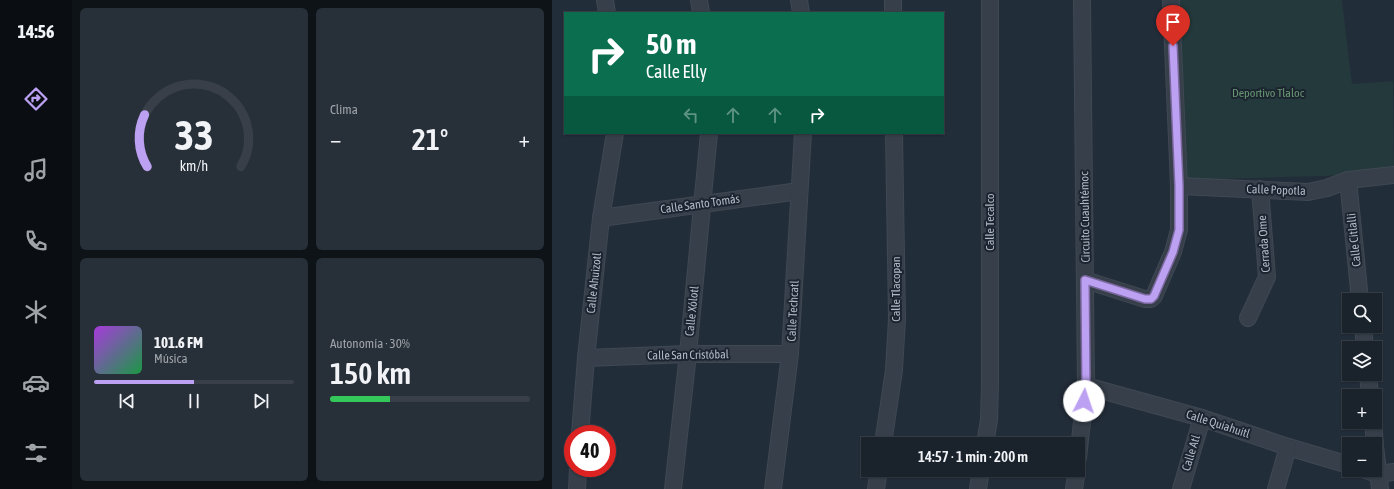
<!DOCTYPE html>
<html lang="es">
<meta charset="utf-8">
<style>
:root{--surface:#1a222c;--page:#272f38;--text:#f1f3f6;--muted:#9fa4a9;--line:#383f48;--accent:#bca0f2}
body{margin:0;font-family:"Asap Condensed",sans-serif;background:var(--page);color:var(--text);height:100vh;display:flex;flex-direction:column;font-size:15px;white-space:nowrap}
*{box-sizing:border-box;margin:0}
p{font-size:13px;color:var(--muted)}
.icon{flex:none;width:22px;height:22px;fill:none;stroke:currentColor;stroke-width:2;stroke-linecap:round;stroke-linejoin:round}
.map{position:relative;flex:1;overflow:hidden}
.sheet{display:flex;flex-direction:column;gap:8px;padding:8px;background:#0e1318;width:480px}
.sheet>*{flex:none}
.banner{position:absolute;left:12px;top:12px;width:380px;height:122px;border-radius:0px;box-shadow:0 1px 3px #0004,0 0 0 1px var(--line);background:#0b6e4f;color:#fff;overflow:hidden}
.controls{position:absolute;left:790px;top:293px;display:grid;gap:8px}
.controls a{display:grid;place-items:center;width:40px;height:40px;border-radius:0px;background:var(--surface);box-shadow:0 1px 3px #0004,0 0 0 1px var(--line);font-size:20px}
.speed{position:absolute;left:12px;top:425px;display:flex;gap:8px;font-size:20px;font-weight:700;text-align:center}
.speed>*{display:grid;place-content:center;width:52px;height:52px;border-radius:50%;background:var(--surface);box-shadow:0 1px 3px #0004,0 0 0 1px var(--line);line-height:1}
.speed .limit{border:6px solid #d22;background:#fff;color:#111}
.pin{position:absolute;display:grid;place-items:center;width:34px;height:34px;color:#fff;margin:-41px -17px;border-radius:50% 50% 50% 0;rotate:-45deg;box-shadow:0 0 4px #0007}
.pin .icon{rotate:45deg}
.me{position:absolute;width:44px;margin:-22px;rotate:4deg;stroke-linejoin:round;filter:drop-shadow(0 0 3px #0008)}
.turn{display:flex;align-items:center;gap:14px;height:84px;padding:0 16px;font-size:18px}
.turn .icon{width:52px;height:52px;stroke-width:2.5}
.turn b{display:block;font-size:28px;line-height:34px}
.lanes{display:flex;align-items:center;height:38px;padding:0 16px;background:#0003;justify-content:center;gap:20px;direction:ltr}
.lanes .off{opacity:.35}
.big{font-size:30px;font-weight:600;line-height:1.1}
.sheet .widget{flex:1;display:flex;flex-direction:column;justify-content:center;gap:6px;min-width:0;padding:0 14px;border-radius:6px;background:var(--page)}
.sheet .dial{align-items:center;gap:0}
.dial svg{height:104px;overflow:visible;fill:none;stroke:var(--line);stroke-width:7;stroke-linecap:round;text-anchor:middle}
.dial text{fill:var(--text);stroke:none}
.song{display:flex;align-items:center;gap:12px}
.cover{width:48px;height:48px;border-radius:6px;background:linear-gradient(135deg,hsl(280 70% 55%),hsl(140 70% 35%))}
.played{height:4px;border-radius:2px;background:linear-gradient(90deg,var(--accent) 50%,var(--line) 50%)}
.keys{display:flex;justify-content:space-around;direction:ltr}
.heat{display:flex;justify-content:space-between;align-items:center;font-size:22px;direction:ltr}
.charge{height:6px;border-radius:3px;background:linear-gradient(90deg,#34c759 30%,var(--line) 0)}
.sheet .tiles{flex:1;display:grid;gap:8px;grid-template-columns:repeat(2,1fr)}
.trip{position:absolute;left:309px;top:437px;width:224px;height:40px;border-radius:0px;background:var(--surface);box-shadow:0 1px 3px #0004,0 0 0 1px var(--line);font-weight:600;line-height:40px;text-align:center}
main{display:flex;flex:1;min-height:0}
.menu{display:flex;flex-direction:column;width:72px;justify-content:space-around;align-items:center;background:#0a0e12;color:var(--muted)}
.menu .icon{width:28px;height:28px}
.menu .current{color:var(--accent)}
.menu b{font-size:18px;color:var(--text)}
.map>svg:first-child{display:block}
.green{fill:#24393b}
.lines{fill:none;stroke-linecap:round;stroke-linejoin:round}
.minor-casing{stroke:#3f4853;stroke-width:18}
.minor{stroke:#363f4a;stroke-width:16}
.route-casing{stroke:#7a689d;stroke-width:10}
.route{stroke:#bca0f2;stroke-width:7}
.labels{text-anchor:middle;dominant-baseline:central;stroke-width:4;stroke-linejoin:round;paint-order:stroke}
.park-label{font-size:12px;fill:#689772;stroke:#1b242f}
.street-label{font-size:12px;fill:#b1b9c6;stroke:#1b242f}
</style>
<main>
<nav class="menu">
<b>14:56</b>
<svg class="icon current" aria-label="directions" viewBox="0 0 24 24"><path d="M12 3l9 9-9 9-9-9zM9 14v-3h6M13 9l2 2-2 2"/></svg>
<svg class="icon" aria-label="music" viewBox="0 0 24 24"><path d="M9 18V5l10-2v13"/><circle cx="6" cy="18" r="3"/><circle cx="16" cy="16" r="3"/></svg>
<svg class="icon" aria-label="phone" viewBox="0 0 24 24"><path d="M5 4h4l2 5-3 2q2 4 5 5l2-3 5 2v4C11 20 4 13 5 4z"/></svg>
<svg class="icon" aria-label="climate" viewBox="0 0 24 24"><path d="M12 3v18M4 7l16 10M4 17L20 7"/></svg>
<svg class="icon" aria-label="car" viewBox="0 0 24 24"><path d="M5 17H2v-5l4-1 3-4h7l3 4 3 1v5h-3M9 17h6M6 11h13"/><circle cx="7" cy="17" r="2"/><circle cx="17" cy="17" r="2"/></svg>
<svg class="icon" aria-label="filters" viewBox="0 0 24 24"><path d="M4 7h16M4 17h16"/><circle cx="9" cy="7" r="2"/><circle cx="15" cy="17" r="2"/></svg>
</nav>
<section class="sheet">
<div class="tiles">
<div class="widget dial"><svg viewBox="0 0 100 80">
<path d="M14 69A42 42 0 1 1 86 69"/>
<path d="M14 69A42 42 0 0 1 12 29" stroke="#bca0f2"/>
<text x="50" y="56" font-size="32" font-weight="700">33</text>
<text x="50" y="72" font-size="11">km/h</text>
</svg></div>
<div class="widget"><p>Clima</p>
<div class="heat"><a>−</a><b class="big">21°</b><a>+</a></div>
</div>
<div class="widget">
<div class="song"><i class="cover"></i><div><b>101.6 FM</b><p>Música</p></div></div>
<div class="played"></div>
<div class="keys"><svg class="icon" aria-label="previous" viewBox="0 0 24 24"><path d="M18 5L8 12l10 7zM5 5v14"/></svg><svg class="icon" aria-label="pause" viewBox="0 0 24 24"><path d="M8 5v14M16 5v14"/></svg><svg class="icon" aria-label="next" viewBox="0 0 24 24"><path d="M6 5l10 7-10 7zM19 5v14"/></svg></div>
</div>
<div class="widget"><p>Autonomía · 30%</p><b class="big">150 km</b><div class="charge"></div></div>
</div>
</section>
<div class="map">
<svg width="842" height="489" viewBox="0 0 842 489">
<rect width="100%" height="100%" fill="#222d3a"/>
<path class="green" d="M628,0H790L800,84L841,81L842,171L772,176L633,180Z"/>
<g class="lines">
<g class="minor-casing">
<g id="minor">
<path d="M53,0L55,13"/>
<path d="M147,0L149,13"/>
<path d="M247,0L249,13"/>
<path d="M341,0V13"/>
<path d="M796,180L808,300"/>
<path d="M627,186L756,192L775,188L796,180L842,175"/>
<path d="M49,218L247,191"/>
<path d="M533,280L593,299H599L602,296L621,252L627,230V186L619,0"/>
<path d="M696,318L715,277L708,189"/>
<path d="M811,326L813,348"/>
<path d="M34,358L136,354H238"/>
<path d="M816,374L818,396"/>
<path d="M534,386L650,418L736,447L797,465"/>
<path d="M821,422L823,444"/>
<path d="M28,434L34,358L49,218L63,133"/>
<path d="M331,444L342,370L345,319L342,133"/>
<path d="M433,444L437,420L438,384V0"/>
<path d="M823,446L828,489"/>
<path d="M526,458L534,386L530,0"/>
<path d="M813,470L826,474L842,472"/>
<path d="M25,489L26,468"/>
<path d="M121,489L136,354L157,133"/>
<path d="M221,489L238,354L251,133"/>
<path d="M324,489L327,470"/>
<path d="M426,489L429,470"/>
<path d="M522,489L525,470"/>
<path d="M629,489L650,418"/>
<path d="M724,489L736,447"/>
</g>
</g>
<use href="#minor" class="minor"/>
</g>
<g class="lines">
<g class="route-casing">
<path id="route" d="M532,401L534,386L533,280L593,299H599L602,296L621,252L627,230V186L621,46"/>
</g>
<use href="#route" class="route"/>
</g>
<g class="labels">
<g class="park-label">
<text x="716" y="93">Deportivo Tlaloc</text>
</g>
<g class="street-label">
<text transform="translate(724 190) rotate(2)">Calle Popotla</text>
<text transform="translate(148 204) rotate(-8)">Calle Santo Tomás</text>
<text transform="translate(533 217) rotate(-91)">Circuito Cuauhtémoc</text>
<text transform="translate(438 222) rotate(-90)">Calle Tecalco</text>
<text transform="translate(802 240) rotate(-96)">Calle Citlalli</text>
<text transform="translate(712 244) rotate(-94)">Cerrada Ome</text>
<text transform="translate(42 283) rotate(-84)">Calle Ahuizotl</text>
<text transform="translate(344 289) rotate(-90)">Calle Tlacopan</text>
<text transform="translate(140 311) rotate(-84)">Calle Xólotl</text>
<text transform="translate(241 311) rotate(-87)">Calle Techcatl</text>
<text transform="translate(136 355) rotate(-1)">Calle San Cristóbal</text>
<text transform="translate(666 424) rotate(18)">Calle Quiahuitl</text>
<text transform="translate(639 453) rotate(-73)">Calle Atl</text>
</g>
</g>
</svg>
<div class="controls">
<a><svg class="icon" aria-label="search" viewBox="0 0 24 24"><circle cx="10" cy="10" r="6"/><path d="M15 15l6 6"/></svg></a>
<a><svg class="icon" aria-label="layers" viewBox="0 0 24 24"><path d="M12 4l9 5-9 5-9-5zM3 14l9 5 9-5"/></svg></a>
<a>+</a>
<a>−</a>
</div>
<div class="speed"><div class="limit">40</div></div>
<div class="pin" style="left:621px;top:46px;background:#d93025"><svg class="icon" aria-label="arrive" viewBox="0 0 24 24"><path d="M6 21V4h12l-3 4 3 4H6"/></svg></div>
<svg class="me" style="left:532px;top:401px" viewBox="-20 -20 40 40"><circle r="19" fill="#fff"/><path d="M0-13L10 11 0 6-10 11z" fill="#bca0f2"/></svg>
<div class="trip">14:57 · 1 min · 200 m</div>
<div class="banner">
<div class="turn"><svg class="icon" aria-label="right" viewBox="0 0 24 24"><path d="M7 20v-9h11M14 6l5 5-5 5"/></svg><div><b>50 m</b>Calle Elly</div></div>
<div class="lanes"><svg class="icon off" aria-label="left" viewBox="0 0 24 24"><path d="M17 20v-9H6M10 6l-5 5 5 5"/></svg><svg class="icon off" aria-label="ahead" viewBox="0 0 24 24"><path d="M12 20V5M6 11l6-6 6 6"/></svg><svg class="icon off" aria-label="ahead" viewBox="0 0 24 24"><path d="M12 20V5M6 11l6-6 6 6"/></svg><svg class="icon" aria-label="right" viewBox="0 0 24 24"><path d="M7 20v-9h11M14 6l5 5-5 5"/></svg></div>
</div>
</div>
</main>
